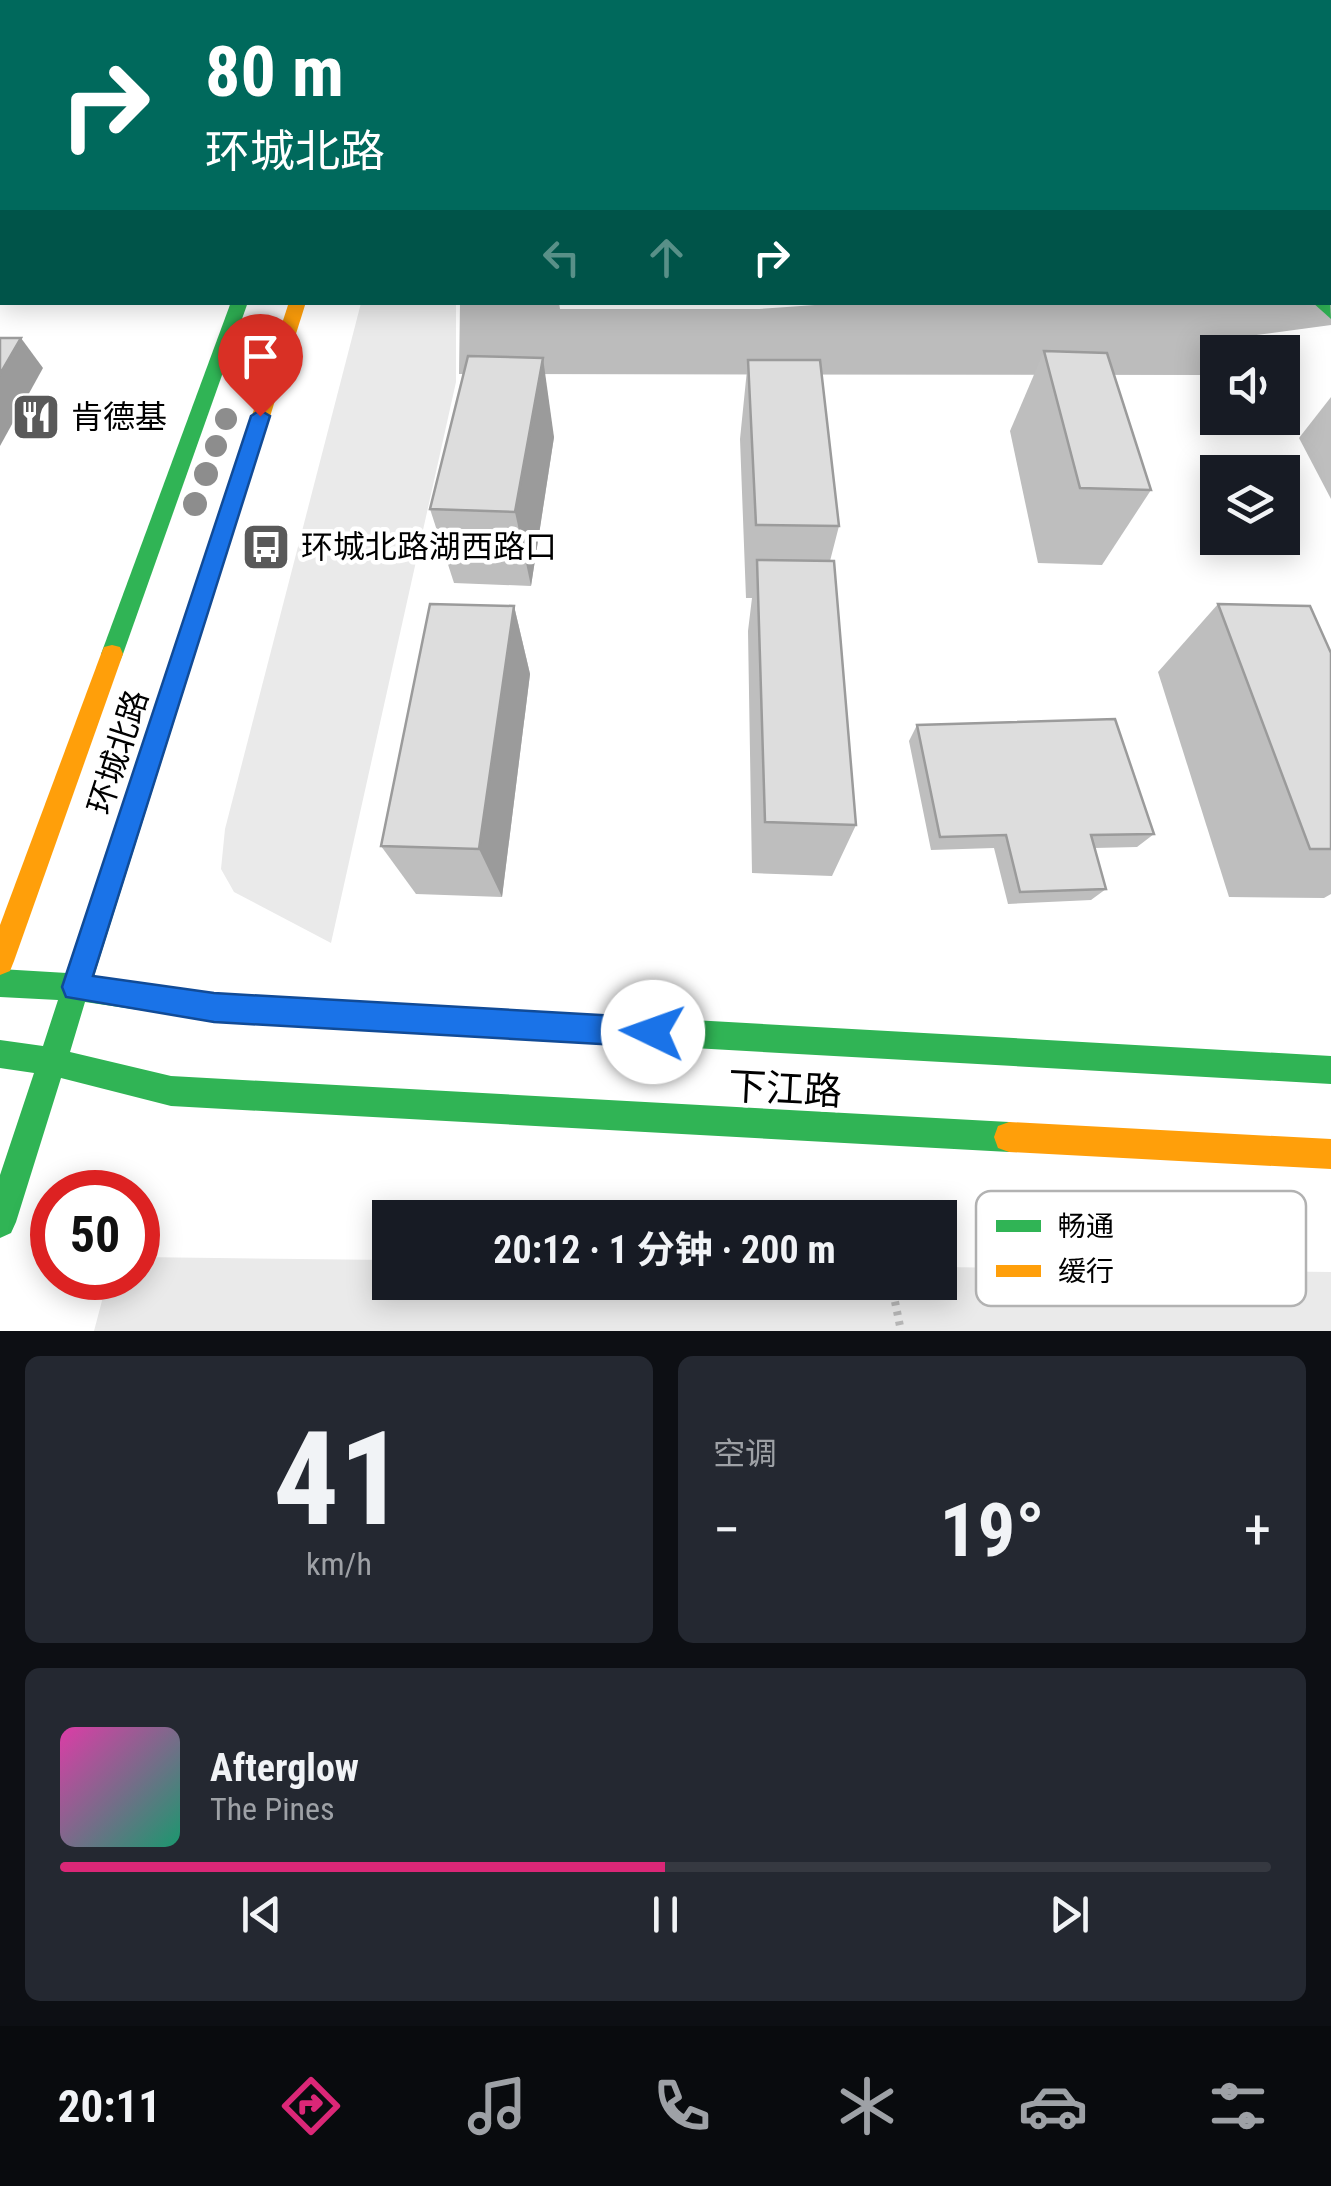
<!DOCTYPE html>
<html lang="zh">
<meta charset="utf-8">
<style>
:root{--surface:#171b24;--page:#242831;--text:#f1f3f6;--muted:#9ea1a6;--line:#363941;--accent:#db2777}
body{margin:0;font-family:"Roboto Condensed","Noto Sans SC",sans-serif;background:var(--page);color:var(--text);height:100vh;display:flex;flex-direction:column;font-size:38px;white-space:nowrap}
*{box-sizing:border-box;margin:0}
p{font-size:32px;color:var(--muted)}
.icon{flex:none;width:55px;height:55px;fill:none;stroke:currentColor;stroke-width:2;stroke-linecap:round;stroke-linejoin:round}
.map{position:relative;height:1331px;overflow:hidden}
.side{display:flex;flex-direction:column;gap:25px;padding:25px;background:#0d0f14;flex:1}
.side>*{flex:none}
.banner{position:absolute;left:0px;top:0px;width:1332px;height:305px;box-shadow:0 5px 25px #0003;background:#00695c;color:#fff;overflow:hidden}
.controls{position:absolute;left:1200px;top:335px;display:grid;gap:20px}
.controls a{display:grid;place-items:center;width:100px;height:100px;border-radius:0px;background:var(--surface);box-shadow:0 5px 25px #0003;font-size:50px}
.speed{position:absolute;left:30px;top:1170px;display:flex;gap:20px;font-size:50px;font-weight:700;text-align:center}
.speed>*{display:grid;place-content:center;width:130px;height:130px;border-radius:50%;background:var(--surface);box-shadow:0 5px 25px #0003;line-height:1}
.speed .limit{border:15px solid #d22;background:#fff;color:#111}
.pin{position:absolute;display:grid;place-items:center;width:85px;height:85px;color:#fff;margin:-102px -42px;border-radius:50% 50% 50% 0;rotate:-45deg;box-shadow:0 0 10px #0007}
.pin .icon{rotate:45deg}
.me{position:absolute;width:110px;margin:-55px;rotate:273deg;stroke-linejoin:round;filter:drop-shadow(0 0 8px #0008)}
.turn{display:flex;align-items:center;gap:35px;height:210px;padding:0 40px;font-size:45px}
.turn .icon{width:130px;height:130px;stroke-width:2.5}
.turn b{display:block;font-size:70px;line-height:85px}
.lanes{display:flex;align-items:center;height:95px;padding:0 40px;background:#0003;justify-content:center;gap:50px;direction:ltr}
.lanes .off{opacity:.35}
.big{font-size:75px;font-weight:700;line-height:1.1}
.side .card{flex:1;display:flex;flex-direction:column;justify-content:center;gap:15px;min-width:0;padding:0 35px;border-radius:15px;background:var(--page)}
.side .dial{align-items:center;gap:0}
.dial b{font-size:130px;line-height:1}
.song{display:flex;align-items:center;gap:30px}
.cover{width:120px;height:120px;border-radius:15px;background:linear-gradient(135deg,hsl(320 70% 55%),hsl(160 70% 35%))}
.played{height:10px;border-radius:5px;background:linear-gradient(90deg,var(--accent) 50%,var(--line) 50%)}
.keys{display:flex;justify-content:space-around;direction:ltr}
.heat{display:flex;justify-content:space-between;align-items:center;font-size:55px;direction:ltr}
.side .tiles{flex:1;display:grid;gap:25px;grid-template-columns:1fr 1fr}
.card:last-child{grid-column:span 2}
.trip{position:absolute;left:372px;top:1200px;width:585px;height:100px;border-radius:0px;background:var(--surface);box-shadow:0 5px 25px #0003;font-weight:700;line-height:100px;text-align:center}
.tab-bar{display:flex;height:160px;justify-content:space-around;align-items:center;background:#090b0e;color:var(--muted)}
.tab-bar .icon{width:70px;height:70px}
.tab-bar .on{color:var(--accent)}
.tab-bar b{font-size:45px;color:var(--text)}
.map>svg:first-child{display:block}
.green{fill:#eaeaea}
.water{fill:#bcbcbc}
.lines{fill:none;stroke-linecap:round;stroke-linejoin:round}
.path{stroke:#b8b8b8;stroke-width:8;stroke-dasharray:4 6;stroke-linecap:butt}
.lane{fill:#bebebe;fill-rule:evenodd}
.fast{fill:#30b455;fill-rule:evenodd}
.slow{fill:#ff9f0a;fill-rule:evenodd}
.tree{fill:#8d8d8d}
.wall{fill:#bebebe}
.shaded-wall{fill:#9b9b9b}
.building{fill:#ddd;stroke:#9b9b9b;stroke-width:2.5}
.route{fill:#1a73e8;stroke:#114b97;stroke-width:2.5}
.labels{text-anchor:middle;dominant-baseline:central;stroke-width:9;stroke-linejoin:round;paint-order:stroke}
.poi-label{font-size:32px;fill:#000;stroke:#fff;text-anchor:start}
.street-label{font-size:32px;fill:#000;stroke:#fff}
.near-street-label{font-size:38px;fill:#000;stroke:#fff}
.key{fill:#fff;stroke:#b2b2b2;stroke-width:2.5}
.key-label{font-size:28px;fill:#000}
</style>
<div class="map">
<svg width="1331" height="1331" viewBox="0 0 1331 1331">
<rect width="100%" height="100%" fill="#fff"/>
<g class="green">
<path d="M361,303H456V382L331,943L234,892L221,869L225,829Z"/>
<path d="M138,1257L390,1260V1282H940V1267L1331,1272V1331H94L108,1278H138Z"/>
</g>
<path class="water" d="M1331,249V325L1249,336L1260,352H1218L1217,375L459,374L460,303H559L560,309H759L857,302H1330Z"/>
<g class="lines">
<path class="path" d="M891,1282L901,1331"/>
<g class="lane">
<rect x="0" y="93" width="2" height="6"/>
<path d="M0,208H2V214L0,215Z"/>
</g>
<g class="fast">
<rect x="307" y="0" width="12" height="2"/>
<path d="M1075,0H1088L1089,2H1077Z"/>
<path d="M1117,0H1130L1131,2H1119Z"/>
<rect x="1330" y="253" width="1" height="11"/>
<rect x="0" y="285" width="2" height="10"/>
<path d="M231,302H248L123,654L120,661H104L101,654Z"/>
<path d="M1312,302H1330L1331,319Z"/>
<path d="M214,555L224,563L94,976L214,993L1331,1056V1084L214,1021L85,1002L70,1052L171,1076L1009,1122L1020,1126L1024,1137L1020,1148L1009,1152L171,1106L61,1078L16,1222L11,1233L0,1238V1175L34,1073L0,1068V1040L43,1046L58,1000L0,997V969L67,973L204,563Z"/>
</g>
<g class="slow">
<path d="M289,302H306L224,563L214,571L204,563Z"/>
<path d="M112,645L120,647L123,654L14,961L10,971L0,975V925L101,654L104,647Z"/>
<path d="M1009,1122L1331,1139V1169L1009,1152L998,1148L994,1137L998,1126Z"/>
</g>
</g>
<g class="tree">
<circle cx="259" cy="325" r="10"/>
<circle cx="242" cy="370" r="11"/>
<circle cx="226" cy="419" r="11"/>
<circle cx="216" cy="446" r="11"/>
<circle cx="206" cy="474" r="12"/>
<circle cx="195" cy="504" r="12"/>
</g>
<g class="wall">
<path d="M583,0H639L640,2H583Z"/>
<path d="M816,0H880L879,2H817Z"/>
<path d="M929,0H1004L1003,2H1037H930Z"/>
<path d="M1191,0H1331V22L1330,2H1192Z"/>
<path d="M2,149V188L0,185V153Z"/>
<path d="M1044,351L1151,490L1102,565L1038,563L1010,431Z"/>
<path d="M748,360L839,526L830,561L856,825L832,876L752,873L748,631L752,598H746L740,439Z"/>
<path d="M1331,397V499L1299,438Z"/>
<path d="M554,437L531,586L454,583L430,509Z"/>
<path d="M1218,604L1331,653V894L1324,898L1229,897L1158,672Z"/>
<path d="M514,606L530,674L502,897L416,894L381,846Z"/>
<path d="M917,725L1154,834L1137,847L1094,848L1106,889L1091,900L1008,904L994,848L931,850L909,741Z"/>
</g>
<g class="shaded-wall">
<path d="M137,0H177L178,2H138Z"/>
<path d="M21,338L43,368L0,446V374Z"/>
<path d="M543,358L554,437L531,586L515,512Z"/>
<path d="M514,606L530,674L502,897L479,849Z"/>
</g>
<g class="building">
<path d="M108,0H148L147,2H106Z"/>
<path d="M721,0H770L771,2H722Z"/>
<path d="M2,149V168H0V153Z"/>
<path d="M0,338H21L0,374Z"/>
<path d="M1044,351L1107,353L1151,490L1080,488Z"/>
<path d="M468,356L543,358L515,512L430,509Z"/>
<path d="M748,360H820L839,526L756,525Z"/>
<path d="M757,560L834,561L856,825L765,822Z"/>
<path d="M430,604L514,606L479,849L381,846Z"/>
<path d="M1218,604L1310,606L1331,653V849H1310Z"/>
<path d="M1115,719L1154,834L1091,835L1106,889L1020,892L1006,835L940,837L917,725Z"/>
</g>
<path class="route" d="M260,410L270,416L93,976L214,993L653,1018L663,1022L667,1032L663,1042L653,1047L214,1022L66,997L62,987L251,416Z"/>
<defs>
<g id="restaurant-square" transform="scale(2.5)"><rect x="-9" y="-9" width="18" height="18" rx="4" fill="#595959" stroke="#fff"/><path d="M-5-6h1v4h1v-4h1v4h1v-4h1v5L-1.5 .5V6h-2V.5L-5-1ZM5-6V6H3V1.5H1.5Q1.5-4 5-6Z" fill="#fff"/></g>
<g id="bus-square" transform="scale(2.5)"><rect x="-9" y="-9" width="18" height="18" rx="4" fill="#595959" stroke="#fff"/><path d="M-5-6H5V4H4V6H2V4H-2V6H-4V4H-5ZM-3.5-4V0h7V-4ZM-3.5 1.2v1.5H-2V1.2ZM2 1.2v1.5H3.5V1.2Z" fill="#fff"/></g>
</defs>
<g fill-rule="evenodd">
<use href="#restaurant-square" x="36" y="417"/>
<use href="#bus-square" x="266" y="547"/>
</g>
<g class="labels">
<g class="poi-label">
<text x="71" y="417">肯德基</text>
<text x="301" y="547">环城北路湖西路口</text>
</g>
<g class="street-label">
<text transform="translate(118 752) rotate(-72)">环城北路</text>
</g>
<g class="near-street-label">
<text transform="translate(785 1089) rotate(3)">下江路</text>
</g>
</g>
<rect x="976" y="1191" width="330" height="115" rx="15" class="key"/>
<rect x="996" y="1220" width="45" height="12" fill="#30b455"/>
<rect x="996" y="1265" width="45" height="12" fill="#ff9f0a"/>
<g class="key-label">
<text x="1058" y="1236">畅通</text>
<text x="1058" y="1281">缓行</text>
</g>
</svg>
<div class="controls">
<a><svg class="icon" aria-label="sound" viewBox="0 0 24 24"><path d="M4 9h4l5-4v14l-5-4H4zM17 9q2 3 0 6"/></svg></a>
<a><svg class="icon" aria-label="layers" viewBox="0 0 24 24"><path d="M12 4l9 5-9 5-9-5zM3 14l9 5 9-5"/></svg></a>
</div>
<div class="speed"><div class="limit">50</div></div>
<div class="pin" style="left:260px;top:416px;background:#d93025"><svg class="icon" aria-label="arrive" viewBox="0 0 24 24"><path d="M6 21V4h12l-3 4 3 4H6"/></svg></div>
<svg class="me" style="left:653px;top:1032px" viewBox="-20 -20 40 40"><circle r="19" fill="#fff"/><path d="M0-13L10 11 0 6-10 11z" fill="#1a73e8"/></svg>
<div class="trip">20:12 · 1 分钟 · 200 m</div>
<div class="banner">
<div class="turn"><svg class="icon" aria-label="right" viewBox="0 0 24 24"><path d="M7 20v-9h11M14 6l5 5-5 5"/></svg><div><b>80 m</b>环城北路</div></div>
<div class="lanes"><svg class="icon off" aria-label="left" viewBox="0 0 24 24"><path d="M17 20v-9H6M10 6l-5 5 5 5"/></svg><svg class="icon off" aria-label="ahead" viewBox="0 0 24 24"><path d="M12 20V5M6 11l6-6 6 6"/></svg><svg class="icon" aria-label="right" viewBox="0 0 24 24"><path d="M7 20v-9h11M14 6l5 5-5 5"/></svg></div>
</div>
</div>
<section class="side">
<div class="tiles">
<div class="card dial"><b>41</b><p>km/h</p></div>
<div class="card"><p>空调</p>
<div class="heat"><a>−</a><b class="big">19°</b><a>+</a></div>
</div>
<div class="card">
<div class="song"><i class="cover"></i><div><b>Afterglow</b><p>The Pines</p></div></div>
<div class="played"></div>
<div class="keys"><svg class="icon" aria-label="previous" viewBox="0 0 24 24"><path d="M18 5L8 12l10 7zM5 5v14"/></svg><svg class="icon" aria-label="pause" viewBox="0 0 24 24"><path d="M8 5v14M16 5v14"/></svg><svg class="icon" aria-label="next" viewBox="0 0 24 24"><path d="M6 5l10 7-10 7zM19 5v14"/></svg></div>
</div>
</div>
</section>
<nav class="tab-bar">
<b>20:11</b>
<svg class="icon on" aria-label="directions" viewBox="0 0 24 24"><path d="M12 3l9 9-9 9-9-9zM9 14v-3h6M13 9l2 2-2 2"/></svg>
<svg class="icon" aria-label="music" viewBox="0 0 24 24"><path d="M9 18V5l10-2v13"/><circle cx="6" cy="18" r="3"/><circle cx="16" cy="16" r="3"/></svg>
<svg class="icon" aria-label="phone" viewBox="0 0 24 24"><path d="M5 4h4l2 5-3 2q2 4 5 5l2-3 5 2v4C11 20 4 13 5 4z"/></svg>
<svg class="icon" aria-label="climate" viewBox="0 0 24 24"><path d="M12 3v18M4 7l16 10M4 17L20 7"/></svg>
<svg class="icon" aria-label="car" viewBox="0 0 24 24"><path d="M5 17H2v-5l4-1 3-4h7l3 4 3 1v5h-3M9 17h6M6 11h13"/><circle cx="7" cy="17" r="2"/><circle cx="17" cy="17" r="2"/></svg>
<svg class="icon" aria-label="filters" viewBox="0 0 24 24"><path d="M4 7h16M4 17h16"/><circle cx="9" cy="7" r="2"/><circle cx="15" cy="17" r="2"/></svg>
</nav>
